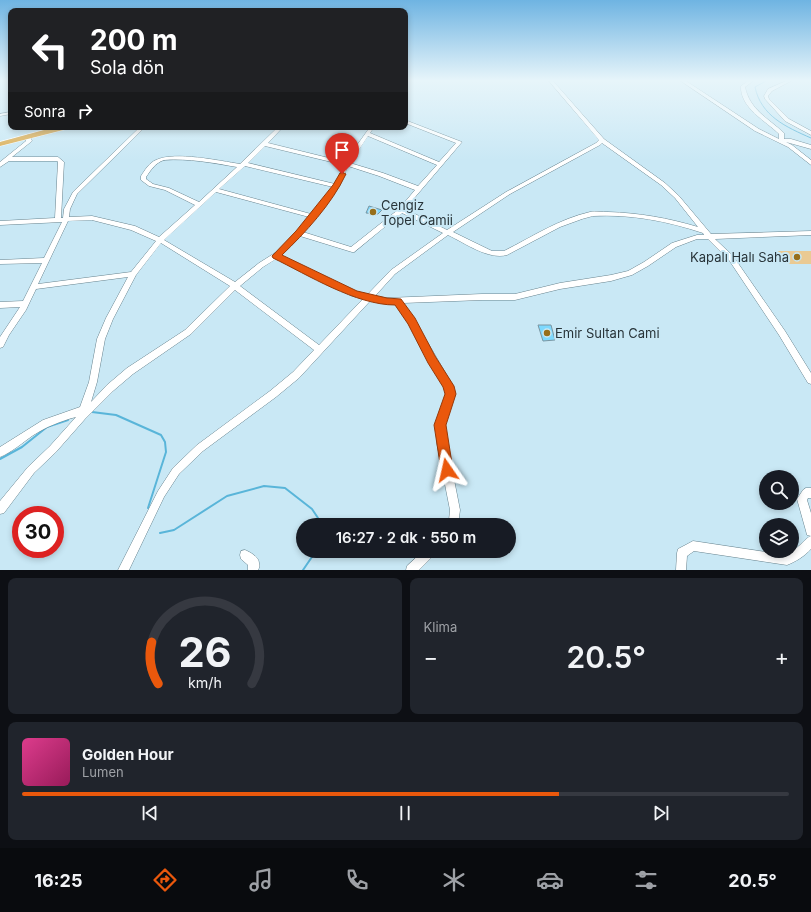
<!DOCTYPE html>
<html lang="tr">
<meta charset="utf-8">
<style>
:root{--surface:#171b24;--page:#20242c;--text:#f1f3f6;--muted:#9ea1a6;--line:#363941;--accent:#ea580c}
body{margin:0;font-family:Inter,sans-serif;background:var(--page);color:var(--text);height:100vh;display:flex;flex-direction:column;font-size:15px;white-space:nowrap}
*{box-sizing:border-box;margin:0}
p{font-size:13px;color:var(--muted)}
.icon{flex:none;width:22px;height:22px;fill:none;stroke:currentColor;stroke-width:2;stroke-linecap:round;stroke-linejoin:round}
.map{position:relative;height:570px;overflow:hidden}
.drawer{display:flex;flex-direction:column;gap:8px;padding:8px;background:#0d0f14;flex:1}
.drawer>*{flex:none}
.guide{position:absolute;left:8px;top:8px;width:400px;height:122px;border-radius:8px;box-shadow:0 2px 6px #0003;background:#202124;color:#fff;overflow:hidden}
.fabs{position:absolute;left:759px;top:470px;display:grid;gap:8px}
.fabs a{display:grid;place-items:center;width:40px;height:40px;border-radius:50%;background:var(--surface);box-shadow:0 2px 6px #0003;font-size:20px}
.speed{position:absolute;left:12px;top:506px;display:flex;gap:8px;font-size:20px;font-weight:700;text-align:center}
.speed>*{display:grid;place-content:center;width:52px;height:52px;border-radius:50%;background:var(--surface);box-shadow:0 2px 6px #0003;line-height:1}
.speed .limit{border:6px solid #d22;background:#fff;color:#111}
.pin{position:absolute;display:grid;place-items:center;width:34px;height:34px;color:#fff;margin:-41px -17px;border-radius:50% 50% 50% 0;rotate:-45deg;box-shadow:0 0 4px #0007}
.pin .icon{rotate:45deg}
.me{position:absolute;width:44px;margin:-22px;rotate:349deg;stroke-linejoin:round;filter:drop-shadow(0 0 3px #0008)}
.turn{display:flex;align-items:center;gap:14px;height:84px;padding:0 16px;font-size:18px}
.turn .icon{width:52px;height:52px;stroke-width:2.5}
.turn b{display:block;font-size:28px;line-height:34px}
.then{display:flex;align-items:center;height:38px;padding:0 16px;background:#0003;gap:8px;font-size:15px}
.big{font-size:30px;font-weight:600;line-height:1.1}
.drawer .tile{flex:1;display:flex;flex-direction:column;justify-content:center;gap:6px;min-width:0;padding:0 14px;border-radius:8px;background:var(--page)}
.drawer .dial{align-items:center;gap:0}
.dial svg{height:104px;overflow:visible;fill:none;stroke:var(--line);stroke-width:7;stroke-linecap:round;text-anchor:middle}
.dial text{fill:var(--text);stroke:none}
.song{display:flex;align-items:center;gap:12px}
.cover{width:48px;height:48px;border-radius:6px;background:linear-gradient(135deg,hsl(330 70% 55%),hsl(330 70% 35%))}
.played{height:4px;border-radius:2px;background:linear-gradient(90deg,var(--accent) 70%,var(--line) 70%)}
.keys{display:flex;justify-content:space-around;direction:ltr}
.heat{display:flex;justify-content:space-between;align-items:center;font-size:22px;direction:ltr}
.drawer .tiles{flex:1;display:grid;gap:8px;grid-template-columns:1fr 1fr}
.tile:last-child{grid-column:span 2}
.trip{position:absolute;left:296px;top:518px;width:220px;height:40px;border-radius:20px;background:var(--surface);box-shadow:0 2px 6px #0003;font-weight:600;line-height:40px;text-align:center}
.menu{display:flex;height:64px;justify-content:space-around;align-items:center;background:#090b0e;color:var(--muted)}
.menu .icon{width:28px;height:28px}
.menu .active{color:var(--accent)}
.menu b{font-size:18px;color:var(--text)}
.map>svg:first-child{display:block}
.green{fill:#eaca93}
.lines{fill:none;stroke-linecap:round;stroke-linejoin:round}
.stream-far1{stroke:#59b5d9;stroke-width:1}
.stream{stroke:#59b5d9;stroke-width:2}
.building{fill:#7ed9fe;stroke:#7a96a2}
.minor-casing{stroke:#67838e;stroke-width:1}
.highway-casing{stroke:#fff;stroke-width:1}
.minor{fill:#fff;fill-rule:evenodd}
.highway{fill:#ddab4b;fill-rule:evenodd}
.route{fill:#ea580c;stroke:#983908}
.poi-dot{fill:#976f1a;stroke:#c9e8f5;stroke-width:1.5}
.labels{text-anchor:middle;dominant-baseline:central;stroke-width:4;stroke-linejoin:round;paint-order:stroke}
.poi-label{font-size:13px;fill:#283439;stroke:#c9e8f5;text-anchor:start}
</style>
<div class="map">
<svg width="811" height="570" viewBox="0 0 811 570">
<rect width="100%" height="100%" fill="#c9e8f5"/>
<path class="green" d="M778,251H811V264H788Z"/>
<g class="lines">
<path class="stream-far1" d="M766,81L755,87C761,116 786,127 811,138"/>
<g class="stream">
<path d="M92,412L116,415L161,435L165,442L166,452L148,508"/>
<path d="M0,459L22,447L47,427L68,420"/>
<path d="M160,533L174,530L227,496L264,486L285,488L312,509L318,518L319,525"/>
<path d="M303,570L316,551"/>
</g>
</g>
<g class="building">
<path d="M369,206L382,210L378,214L366,213Z"/>
<path d="M538,325H551L555,340L543,341Z"/>
</g>
<g class="lines">
<g class="minor-casing">
<g id="minor">
<path d="M405,81H408L405,84Z"/>
<path d="M549,81H553L604,139L665,183L679,196L711,234L811,231V235L715,239L733,256L785,331L811,373V384L808,383L779,335L729,260L708,239H697L676,247L648,266L632,275L611,281L560,289L515,300H482L403,303L414,319L453,386L454,394L444,425L447,444L460,510L458,525H447L449,520L450,510L437,444L436,425L446,394L445,387L429,361L408,323L395,304H387L371,300L299,378L276,397L203,451L179,474L164,497L129,570H118L158,491L173,468L197,445L270,391L293,372L314,350L235,290L191,334L133,374L113,391L85,419L56,452L34,473L4,513L0,514V501L28,467L50,446L76,417C60,421 46,427 32,436C22,443 12,452 0,457V447L43,420L80,407L89,382L97,339L106,318L128,277L36,289L26,310L9,335L3,347L0,348V337L20,307L0,308V302L23,301L42,263L0,264V260L44,258L62,222L0,225V221L55,218L58,162L57,161H9L0,167V162L26,141V135H30L32,141L12,157H58L64,162L61,218H63L64,209L73,192L140,127H145L77,194L70,209L69,217L92,216L135,226L159,237L195,205L165,190L149,186L141,180V176C145,170 149,163 156,160C175,151 220,161 240,164L278,127H283L268,143L345,162L370,127H374L370,133L439,162L456,143L405,123V120L462,142L405,209L447,230L506,192L596,143L599,140ZM368,136L437,165L418,186L383,173L350,163ZM602,143L661,185L675,198L698,227C668,218 639,213 608,212C602,212 596,211 590,212C559,219 532,237 504,251H492L453,232L510,194L600,145ZM265,146L344,165L335,184L248,163ZM164,160C189,158 213,163 237,167L199,202L169,188L153,184L146,179V177C151,170 155,163 164,160ZM245,166L333,187L311,214L219,189ZM348,166L379,176L415,190L399,209L351,247L303,232L339,187ZM216,192L309,217L297,231L278,251L259,263L235,282L164,240ZM402,213L443,233L391,270L368,294L356,292L281,256L300,236L352,252H354ZM593,216C631,214 667,221 703,233L704,235H697L672,243L644,262L628,271L611,275L560,283L515,294H482L387,298L375,296L395,274L448,235C465,243 488,260 507,255L560,227L582,219ZM92,220L131,230L156,241L131,272L38,284L68,221ZM161,243L230,286L185,330L127,368L107,385L91,402L97,382L105,339L113,319L136,275ZM276,259L352,296L363,299L319,345L240,286L263,267Z"/>
<path d="M681,81H686L759,129L779,139V134C766,121 740,108 741,86L748,81H753L745,87C750,110 768,118 784,133V139H791L811,145V149L786,142L792,145L811,160V165L788,147L755,131Z"/>
<path d="M786,81H791L772,91L768,96L769,99L789,119L811,131V135L785,121L765,99L764,96L768,89Z"/>
<path d="M11,112V114L0,116V114Z"/>
<path d="M806,488H811V498H808L807,500L811,513V549C805,556 795,562 787,565L694,551L687,556L686,570H676L677,553L678,549L693,541L786,555C791,551 796,549 800,545C804,542 806,538 811,536L807,535L806,531L797,499L803,490Z"/>
<path d="M245,550C250,552 259,557 259,563C260,566 259,568 258,570H248V565L241,559L240,555L241,551Z"/>
<path d="M423,551H435L434,555L419,570H406L407,566Z"/>
</g>
</g>
<g class="highway-casing">
<path id="highway" d="M55,127H68L67,129L0,146V142Z"/>
</g>
<use href="#minor" class="minor"/>
<use href="#highway" class="highway"/>
</g>
<linearGradient id="sky" x2="0" y2="1"><stop stop-color="#6fb4e2"/><stop offset="0.5" stop-color="#e7f5fa"/><stop offset="1" stop-color="#e7f5fa" stop-opacity="0"/></linearGradient>
<rect width="811" height="161" fill="url(#sky)"/>
<path class="route" d="M342,172L346,174C332,204 305,233 282,255L357,291L387,298L401,299L415,318L435,356L454,386L456,394L446,425L453,470L451,475L447,477L443,475L441,470L434,425L445,394L443,387L428,363L408,324L395,305C356,305 308,275 273,258L272,256L296,231L333,185L340,173Z"/>
<g class="poi-dot">
<circle cx="373" cy="212" r="4"/>
<circle cx="797" cy="257" r="4"/>
<circle cx="547" cy="333" r="4"/>
</g>
<g class="labels">
<g class="poi-label">
<text x="381" y="205">Cengiz<tspan x="381" dy="15">Topel Camii</tspan></text>
<text x="789" y="257" text-anchor="end">Kapalı Halı Saha</text>
<text x="555" y="333">Emir Sultan Cami</text>
</g>
</g>
</svg>
<div class="fabs">
<a><svg class="icon" aria-label="search" viewBox="0 0 24 24"><circle cx="10" cy="10" r="6"/><path d="M15 15l6 6"/></svg></a>
<a><svg class="icon" aria-label="layers" viewBox="0 0 24 24"><path d="M12 4l9 5-9 5-9-5zM3 14l9 5 9-5"/></svg></a>
</div>
<div class="speed"><div class="limit">30</div></div>
<div class="pin" style="left:342px;top:174px;background:#d93025"><svg class="icon" aria-label="arrive" viewBox="0 0 24 24"><path d="M6 21V4h12l-3 4 3 4H6"/></svg></div>
<svg class="me" style="left:447px;top:470px" viewBox="-20 -20 40 40"><path d="M0-17L14 15 0 8-14 15z" fill="#ea580c" stroke="#fff" stroke-width="4"/></svg>
<div class="trip">16:27 · 2 dk · 550 m</div>
<div class="guide">
<div class="turn"><svg class="icon" aria-label="left" viewBox="0 0 24 24"><path d="M17 20v-9H6M10 6l-5 5 5 5"/></svg><div><b>200 m</b>Sola dön</div></div>
<div class="then">Sonra<svg class="icon" aria-label="right" viewBox="0 0 24 24"><path d="M7 20v-9h11M14 6l5 5-5 5"/></svg></div>
</div>
</div>
<section class="drawer">
<div class="tiles">
<div class="tile dial"><svg viewBox="0 0 100 80">
<path d="M14 69A42 42 0 1 1 86 69"/>
<path d="M14 69A42 42 0 0 1 9 37" stroke="#ea580c"/>
<text x="50" y="56" font-size="32" font-weight="700">26</text>
<text x="50" y="72" font-size="11">km/h</text>
</svg></div>
<div class="tile"><p>Klima</p>
<div class="heat"><a>−</a><b class="big">20.5°</b><a>+</a></div>
</div>
<div class="tile">
<div class="song"><i class="cover"></i><div><b>Golden Hour</b><p>Lumen</p></div></div>
<div class="played"></div>
<div class="keys"><svg class="icon" aria-label="previous" viewBox="0 0 24 24"><path d="M18 5L8 12l10 7zM5 5v14"/></svg><svg class="icon" aria-label="pause" viewBox="0 0 24 24"><path d="M8 5v14M16 5v14"/></svg><svg class="icon" aria-label="next" viewBox="0 0 24 24"><path d="M6 5l10 7-10 7zM19 5v14"/></svg></div>
</div>
</div>
</section>
<nav class="menu">
<b>16:25</b>
<svg class="icon active" aria-label="directions" viewBox="0 0 24 24"><path d="M12 3l9 9-9 9-9-9zM9 14v-3h6M13 9l2 2-2 2"/></svg>
<svg class="icon" aria-label="music" viewBox="0 0 24 24"><path d="M9 18V5l10-2v13"/><circle cx="6" cy="18" r="3"/><circle cx="16" cy="16" r="3"/></svg>
<svg class="icon" aria-label="phone" viewBox="0 0 24 24"><path d="M5 4h4l2 5-3 2q2 4 5 5l2-3 5 2v4C11 20 4 13 5 4z"/></svg>
<svg class="icon" aria-label="climate" viewBox="0 0 24 24"><path d="M12 3v18M4 7l16 10M4 17L20 7"/></svg>
<svg class="icon" aria-label="car" viewBox="0 0 24 24"><path d="M5 17H2v-5l4-1 3-4h7l3 4 3 1v5h-3M9 17h6M6 11h13"/><circle cx="7" cy="17" r="2"/><circle cx="17" cy="17" r="2"/></svg>
<svg class="icon" aria-label="filters" viewBox="0 0 24 24"><path d="M4 7h16M4 17h16"/><circle cx="9" cy="7" r="2"/><circle cx="15" cy="17" r="2"/></svg>
<b>20.5°</b>
</nav>
